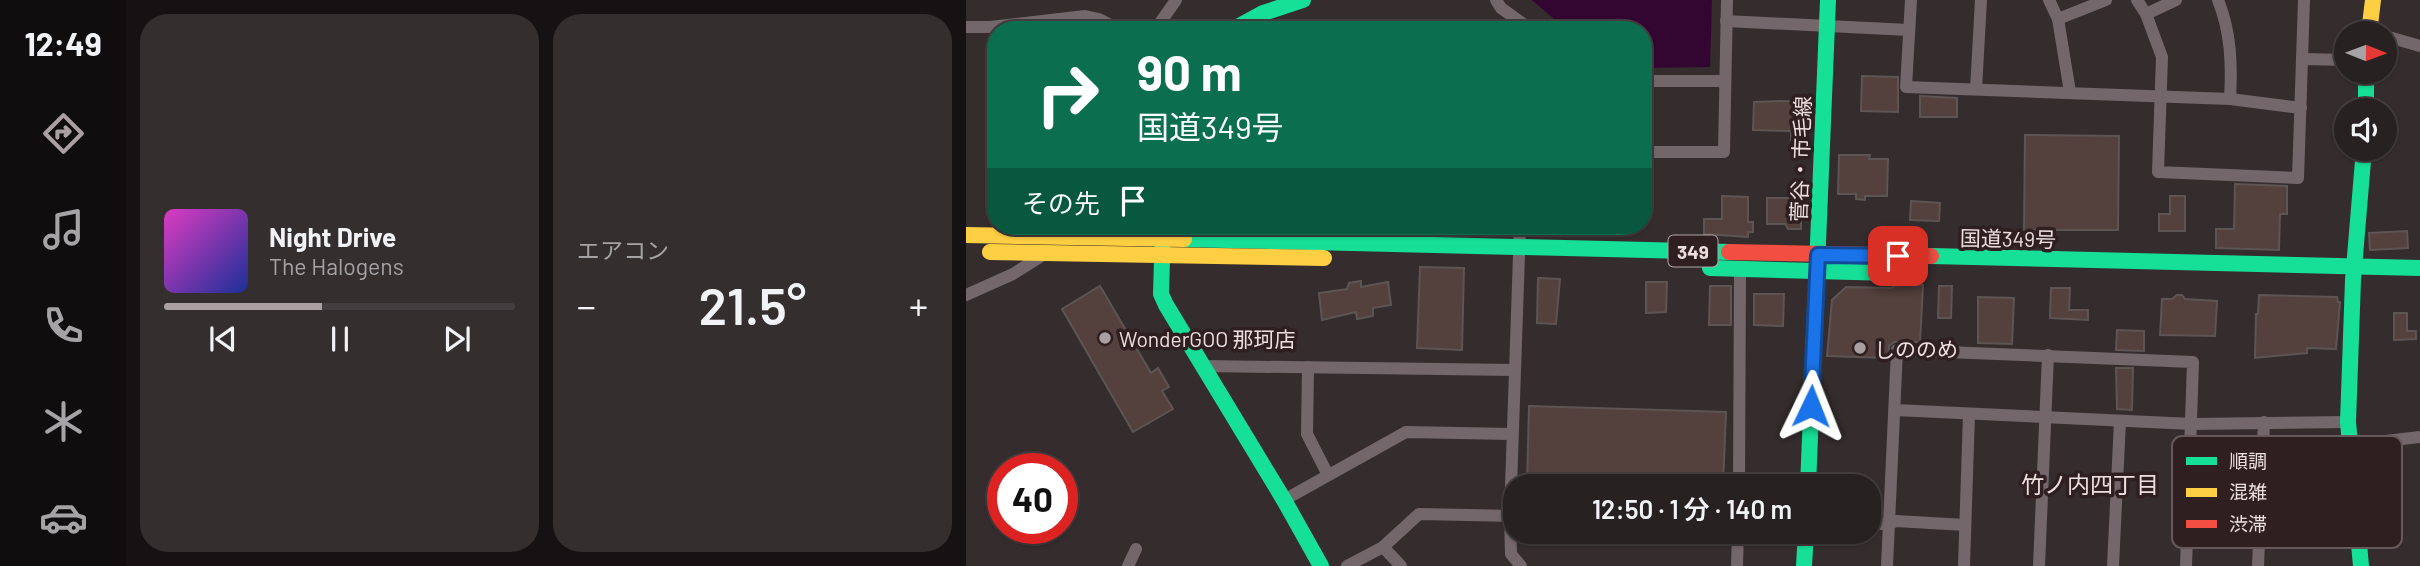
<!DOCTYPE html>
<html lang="ja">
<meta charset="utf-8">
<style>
:root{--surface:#282122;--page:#342e2f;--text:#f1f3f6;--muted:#a5a3a5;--line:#443e40;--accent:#aba0a1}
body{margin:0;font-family:Barlow,"Noto Sans JP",sans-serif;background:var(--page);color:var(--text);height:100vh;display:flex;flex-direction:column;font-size:26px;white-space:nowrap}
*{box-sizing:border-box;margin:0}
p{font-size:23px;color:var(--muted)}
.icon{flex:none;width:38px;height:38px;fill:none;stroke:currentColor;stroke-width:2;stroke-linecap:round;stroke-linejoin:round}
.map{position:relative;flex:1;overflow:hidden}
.panel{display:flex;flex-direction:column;gap:14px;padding:14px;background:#161213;width:840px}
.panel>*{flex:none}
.hud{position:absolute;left:21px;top:21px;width:665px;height:214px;border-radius:28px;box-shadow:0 2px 5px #0004,0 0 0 2px var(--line);background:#0b6e4f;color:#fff;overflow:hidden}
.needle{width:46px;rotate:91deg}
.fabs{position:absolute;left:1368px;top:21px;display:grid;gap:14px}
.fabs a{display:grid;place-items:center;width:63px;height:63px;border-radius:50%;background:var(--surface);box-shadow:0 2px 5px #0004,0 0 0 2px var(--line);font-size:35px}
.speed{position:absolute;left:21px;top:453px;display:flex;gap:14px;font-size:35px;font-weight:700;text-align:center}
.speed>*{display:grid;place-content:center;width:91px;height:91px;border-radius:50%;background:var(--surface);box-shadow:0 2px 5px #0004,0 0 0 2px var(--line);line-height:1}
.speed .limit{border:10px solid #d22;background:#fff;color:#111}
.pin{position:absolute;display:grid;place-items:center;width:60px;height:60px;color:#fff;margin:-30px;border-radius:14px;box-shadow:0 4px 10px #0006}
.me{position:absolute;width:77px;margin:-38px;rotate:2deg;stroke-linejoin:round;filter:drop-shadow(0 0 5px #0008)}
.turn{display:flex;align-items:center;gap:24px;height:147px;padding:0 35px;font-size:32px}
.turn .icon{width:91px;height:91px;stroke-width:2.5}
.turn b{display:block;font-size:49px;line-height:60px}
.then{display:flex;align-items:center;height:66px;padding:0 35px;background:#0003;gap:14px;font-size:26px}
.big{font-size:52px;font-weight:600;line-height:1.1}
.panel .tile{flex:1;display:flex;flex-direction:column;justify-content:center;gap:10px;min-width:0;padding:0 24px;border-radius:28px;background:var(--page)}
.song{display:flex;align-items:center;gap:21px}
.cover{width:84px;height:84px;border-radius:10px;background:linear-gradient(135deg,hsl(310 70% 55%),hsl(230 70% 35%))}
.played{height:7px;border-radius:4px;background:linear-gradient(90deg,var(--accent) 45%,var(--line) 45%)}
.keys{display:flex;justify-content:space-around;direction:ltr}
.heat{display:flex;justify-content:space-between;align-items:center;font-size:38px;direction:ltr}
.panel .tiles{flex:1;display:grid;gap:14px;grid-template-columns:repeat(2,1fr)}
.trip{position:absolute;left:537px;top:474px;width:378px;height:70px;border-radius:28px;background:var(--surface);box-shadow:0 2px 5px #0004,0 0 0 2px var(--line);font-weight:600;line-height:70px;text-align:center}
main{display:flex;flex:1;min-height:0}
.menu{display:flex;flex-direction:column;width:126px;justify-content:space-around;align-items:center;background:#100d0e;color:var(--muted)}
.menu .icon{width:49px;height:49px}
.menu .selected{color:var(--accent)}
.menu b{font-size:32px;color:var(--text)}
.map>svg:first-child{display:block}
.water{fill:#330632}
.building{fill:#54403d;stroke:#5c5554;stroke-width:2}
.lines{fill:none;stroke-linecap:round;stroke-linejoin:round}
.street{stroke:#73676c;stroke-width:12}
.fast{stroke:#16e098;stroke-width:16}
.slow{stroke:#ffcf43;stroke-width:16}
.jam{stroke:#f24e42;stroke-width:16}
.route-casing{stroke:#114b97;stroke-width:18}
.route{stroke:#1a73e8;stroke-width:12}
.poi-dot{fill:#aba0a1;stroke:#2f1f20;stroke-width:2.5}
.labels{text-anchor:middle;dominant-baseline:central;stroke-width:7;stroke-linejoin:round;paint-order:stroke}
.shield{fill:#2f1f20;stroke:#b3a5a6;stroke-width:2}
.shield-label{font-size:19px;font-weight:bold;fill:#ebdfe0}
.street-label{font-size:21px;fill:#ebdfe0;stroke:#2f1f20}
.poi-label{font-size:21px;fill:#ebdfe0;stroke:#2f1f20;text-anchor:start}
.neighbourhood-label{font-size:23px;fill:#ebdfe0;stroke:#2f1f20}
.key{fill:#2f1f20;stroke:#67595a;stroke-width:2}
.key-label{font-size:19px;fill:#ebdfe0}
</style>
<main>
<nav class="menu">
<b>12:49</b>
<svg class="icon selected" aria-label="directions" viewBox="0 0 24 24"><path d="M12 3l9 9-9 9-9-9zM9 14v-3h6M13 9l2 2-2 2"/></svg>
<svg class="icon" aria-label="music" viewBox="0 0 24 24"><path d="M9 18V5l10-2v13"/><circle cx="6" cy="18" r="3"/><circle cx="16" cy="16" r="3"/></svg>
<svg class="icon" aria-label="phone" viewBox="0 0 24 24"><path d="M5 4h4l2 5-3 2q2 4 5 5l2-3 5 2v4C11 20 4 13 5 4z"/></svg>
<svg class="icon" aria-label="climate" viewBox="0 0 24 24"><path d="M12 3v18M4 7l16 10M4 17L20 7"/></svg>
<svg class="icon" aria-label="car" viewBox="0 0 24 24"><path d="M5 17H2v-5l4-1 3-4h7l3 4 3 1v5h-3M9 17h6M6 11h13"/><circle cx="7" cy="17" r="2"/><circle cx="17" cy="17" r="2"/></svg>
</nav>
<section class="panel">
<div class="tiles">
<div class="tile">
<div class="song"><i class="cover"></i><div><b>Night Drive</b><p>The Halogens</p></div></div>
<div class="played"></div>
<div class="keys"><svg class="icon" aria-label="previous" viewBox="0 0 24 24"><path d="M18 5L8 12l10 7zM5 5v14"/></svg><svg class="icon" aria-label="pause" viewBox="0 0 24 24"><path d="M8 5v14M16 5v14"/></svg><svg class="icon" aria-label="next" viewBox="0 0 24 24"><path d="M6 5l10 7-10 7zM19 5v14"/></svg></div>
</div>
<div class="tile"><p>エアコン</p>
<div class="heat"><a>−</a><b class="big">21.5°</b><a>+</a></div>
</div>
</div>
</section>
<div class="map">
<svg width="1454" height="566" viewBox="0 0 1454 566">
<rect width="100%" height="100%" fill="#352c2d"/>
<path class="water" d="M566,0H746L744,67L677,68V30H601Z"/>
<g class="building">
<path d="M896,76L932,77V112L895,111Z"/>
<path d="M954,96L991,98V117H954Z"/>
<path d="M814,101L845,102L843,131H835L834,141L825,140V131L787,130L788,102Z"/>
<path d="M1059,135L1153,136L1152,230H1058Z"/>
<path d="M873,155H904L903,159H922L921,196H899V200L890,199V194H872Z"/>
<path d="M1269,184L1321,186V214H1314L1313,250L1250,248V229H1268Z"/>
<path d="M756,196L782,197V222H787V232H782V237L738,234V219H756Z"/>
<path d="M1204,196H1219V231H1193V214H1204Z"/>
<path d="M801,198H835V229H822L819,224H801Z"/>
<path d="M945,201L974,203L973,221L944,220Z"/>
<path d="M394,226H486V230L394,228Z"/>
<path d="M577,226H625V233L577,232Z"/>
<path d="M1441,231L1442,248L1404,250L1403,233Z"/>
<path d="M454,267L498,268L496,350L451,348Z"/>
<path d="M572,278L594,279L590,324L571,323Z"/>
<path d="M395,281V287L422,282L425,305L407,308V316L391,319L390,312L356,320L353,293L381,289L383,283Z"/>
<path d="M680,282H701L700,312L680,313Z"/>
<path d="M934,284L957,285L954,342H928L923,346L922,358L861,356L866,300L880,287L925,288Z"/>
<path d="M134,286L185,373L192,368L203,387L196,391L207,409L167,432L96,309Z"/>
<path d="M744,286H765V325H743Z"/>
<path d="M973,286H986L985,318H972Z"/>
<path d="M1085,288H1104L1103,310H1122V320L1084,318Z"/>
<path d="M788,294H818L817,326L788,325Z"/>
<path d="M1211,295H1216L1219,299L1251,301L1249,336L1194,335L1196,299H1206Z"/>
<path d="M1293,295L1371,297L1372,302H1374L1370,349L1341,348V353L1289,358L1290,314H1292Z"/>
<path d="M1012,297L1048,298L1046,344L1012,343Z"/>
<path d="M1428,313H1441V331H1450V339L1428,340Z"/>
<path d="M1151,330L1178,331V351L1150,350Z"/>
<path d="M1150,368H1167L1166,410L1151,409Z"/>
<path d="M563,406L760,412L757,486H561Z"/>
</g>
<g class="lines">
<g class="street">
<path d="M530,0L535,8L566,30"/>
<path d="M945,0L940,87L1264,99L1335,108"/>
<path d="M1083,0L1092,19L1104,92"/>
<path d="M1171,0L1180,14L1196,57L1192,172L1332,178L1338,0"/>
<path d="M1252,0C1265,32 1266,65 1264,99"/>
<path d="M1180,14L1210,0"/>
<path d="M1092,19L1140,0"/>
<path d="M760,21L943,30"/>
<path d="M0,27H24L119,16L133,19L154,30"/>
<path d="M189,30L210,0"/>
<path d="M1419,36L1454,46"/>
<path d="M1336,59L1381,60"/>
<path d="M677,81H759"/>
<path d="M1010,89L1015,0"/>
<path d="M677,152H758L761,0"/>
<path d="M554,226L544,516L545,554L555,566"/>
<path d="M0,295L47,274L74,257"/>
<path d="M237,366L549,370"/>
<path d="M342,367L341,434L362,475"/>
<path d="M929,410L1226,424L1382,422"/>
<path d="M1385,445L1454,437"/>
<path d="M773,486L774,269"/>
<path d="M318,500L440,432L546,434"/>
<path d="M903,524H923L930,521L999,525"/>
<path d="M417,547L435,566"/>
<path d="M162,566L170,549"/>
<path d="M381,566L417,547L453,514L550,516"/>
<path d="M771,566L772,532"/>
<path d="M921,566L931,350L1227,362L1220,566"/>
<path d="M998,566L1003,414"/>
<path d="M1073,566L1082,355"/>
<path d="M1147,566L1154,421"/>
<path d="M1292,566L1298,422"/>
</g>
<g class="fast">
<path d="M266,30L297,13L337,0"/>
<path d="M1400,72V110"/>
<path d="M197,226L195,294L200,305L318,500L355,566"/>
<path d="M218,239L763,252"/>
<path d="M965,256L1454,268"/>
<path d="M744,268L925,273"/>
<path d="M842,486L862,0"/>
<path d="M838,566L840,532"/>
<path d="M1395,566L1382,422L1387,280L1398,149"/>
</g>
<g class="slow">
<path d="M1403,33L1407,0"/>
<path d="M0,235L218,239"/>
<path d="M24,252L358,258"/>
</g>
<path class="jam" d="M763,252L965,256"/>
</g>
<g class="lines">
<g class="route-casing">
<path id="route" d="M845,406L852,255L932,256"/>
</g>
<use href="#route" class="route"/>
</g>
<g class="poi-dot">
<circle cx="139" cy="338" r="7"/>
<circle cx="894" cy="348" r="7"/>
</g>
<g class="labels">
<rect class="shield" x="702.5" y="235.5" width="49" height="31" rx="5"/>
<g class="shield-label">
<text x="727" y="251">349</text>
</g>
<g class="street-label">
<text transform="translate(834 159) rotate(-88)">菅谷・市毛線</text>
<text transform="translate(1042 238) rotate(1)">国道349号</text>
</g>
<g class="poi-label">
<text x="153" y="338">WonderGOO 那珂店</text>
<text x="908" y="348">しののめ</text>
</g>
<g class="neighbourhood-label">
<text x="1124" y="484">竹ノ内四丁目</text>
</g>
</g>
<rect x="1206" y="436" width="230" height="112" rx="10" class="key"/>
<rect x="1220" y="457" width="31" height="8" fill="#16e098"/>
<rect x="1220" y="488" width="31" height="9" fill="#ffcf43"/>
<rect x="1220" y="520" width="31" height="8" fill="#f24e42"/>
<g class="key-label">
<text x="1263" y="468">順調</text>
<text x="1263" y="499">混雑</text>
<text x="1263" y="531">渋滞</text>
</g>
</svg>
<div class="fabs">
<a><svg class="needle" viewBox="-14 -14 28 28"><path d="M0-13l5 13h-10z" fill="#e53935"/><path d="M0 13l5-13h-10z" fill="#a5a3a5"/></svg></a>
<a><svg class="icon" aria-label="sound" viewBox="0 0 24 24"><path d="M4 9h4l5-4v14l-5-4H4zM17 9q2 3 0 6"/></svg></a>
</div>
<div class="speed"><div class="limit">40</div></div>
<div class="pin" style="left:932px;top:256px;background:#d93025"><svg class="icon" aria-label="arrive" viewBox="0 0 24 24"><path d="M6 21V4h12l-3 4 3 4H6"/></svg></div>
<svg class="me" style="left:845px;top:406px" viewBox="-20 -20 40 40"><path d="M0-17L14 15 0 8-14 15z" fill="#1a73e8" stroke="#fff" stroke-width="4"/></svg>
<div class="trip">12:50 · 1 分 · 140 m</div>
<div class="hud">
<div class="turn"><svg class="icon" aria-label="right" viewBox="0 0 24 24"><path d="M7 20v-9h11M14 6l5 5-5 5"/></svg><div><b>90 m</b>国道349号</div></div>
<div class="then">その先<svg class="icon" aria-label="arrive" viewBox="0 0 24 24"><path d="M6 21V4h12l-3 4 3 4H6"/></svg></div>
</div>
</div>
</main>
